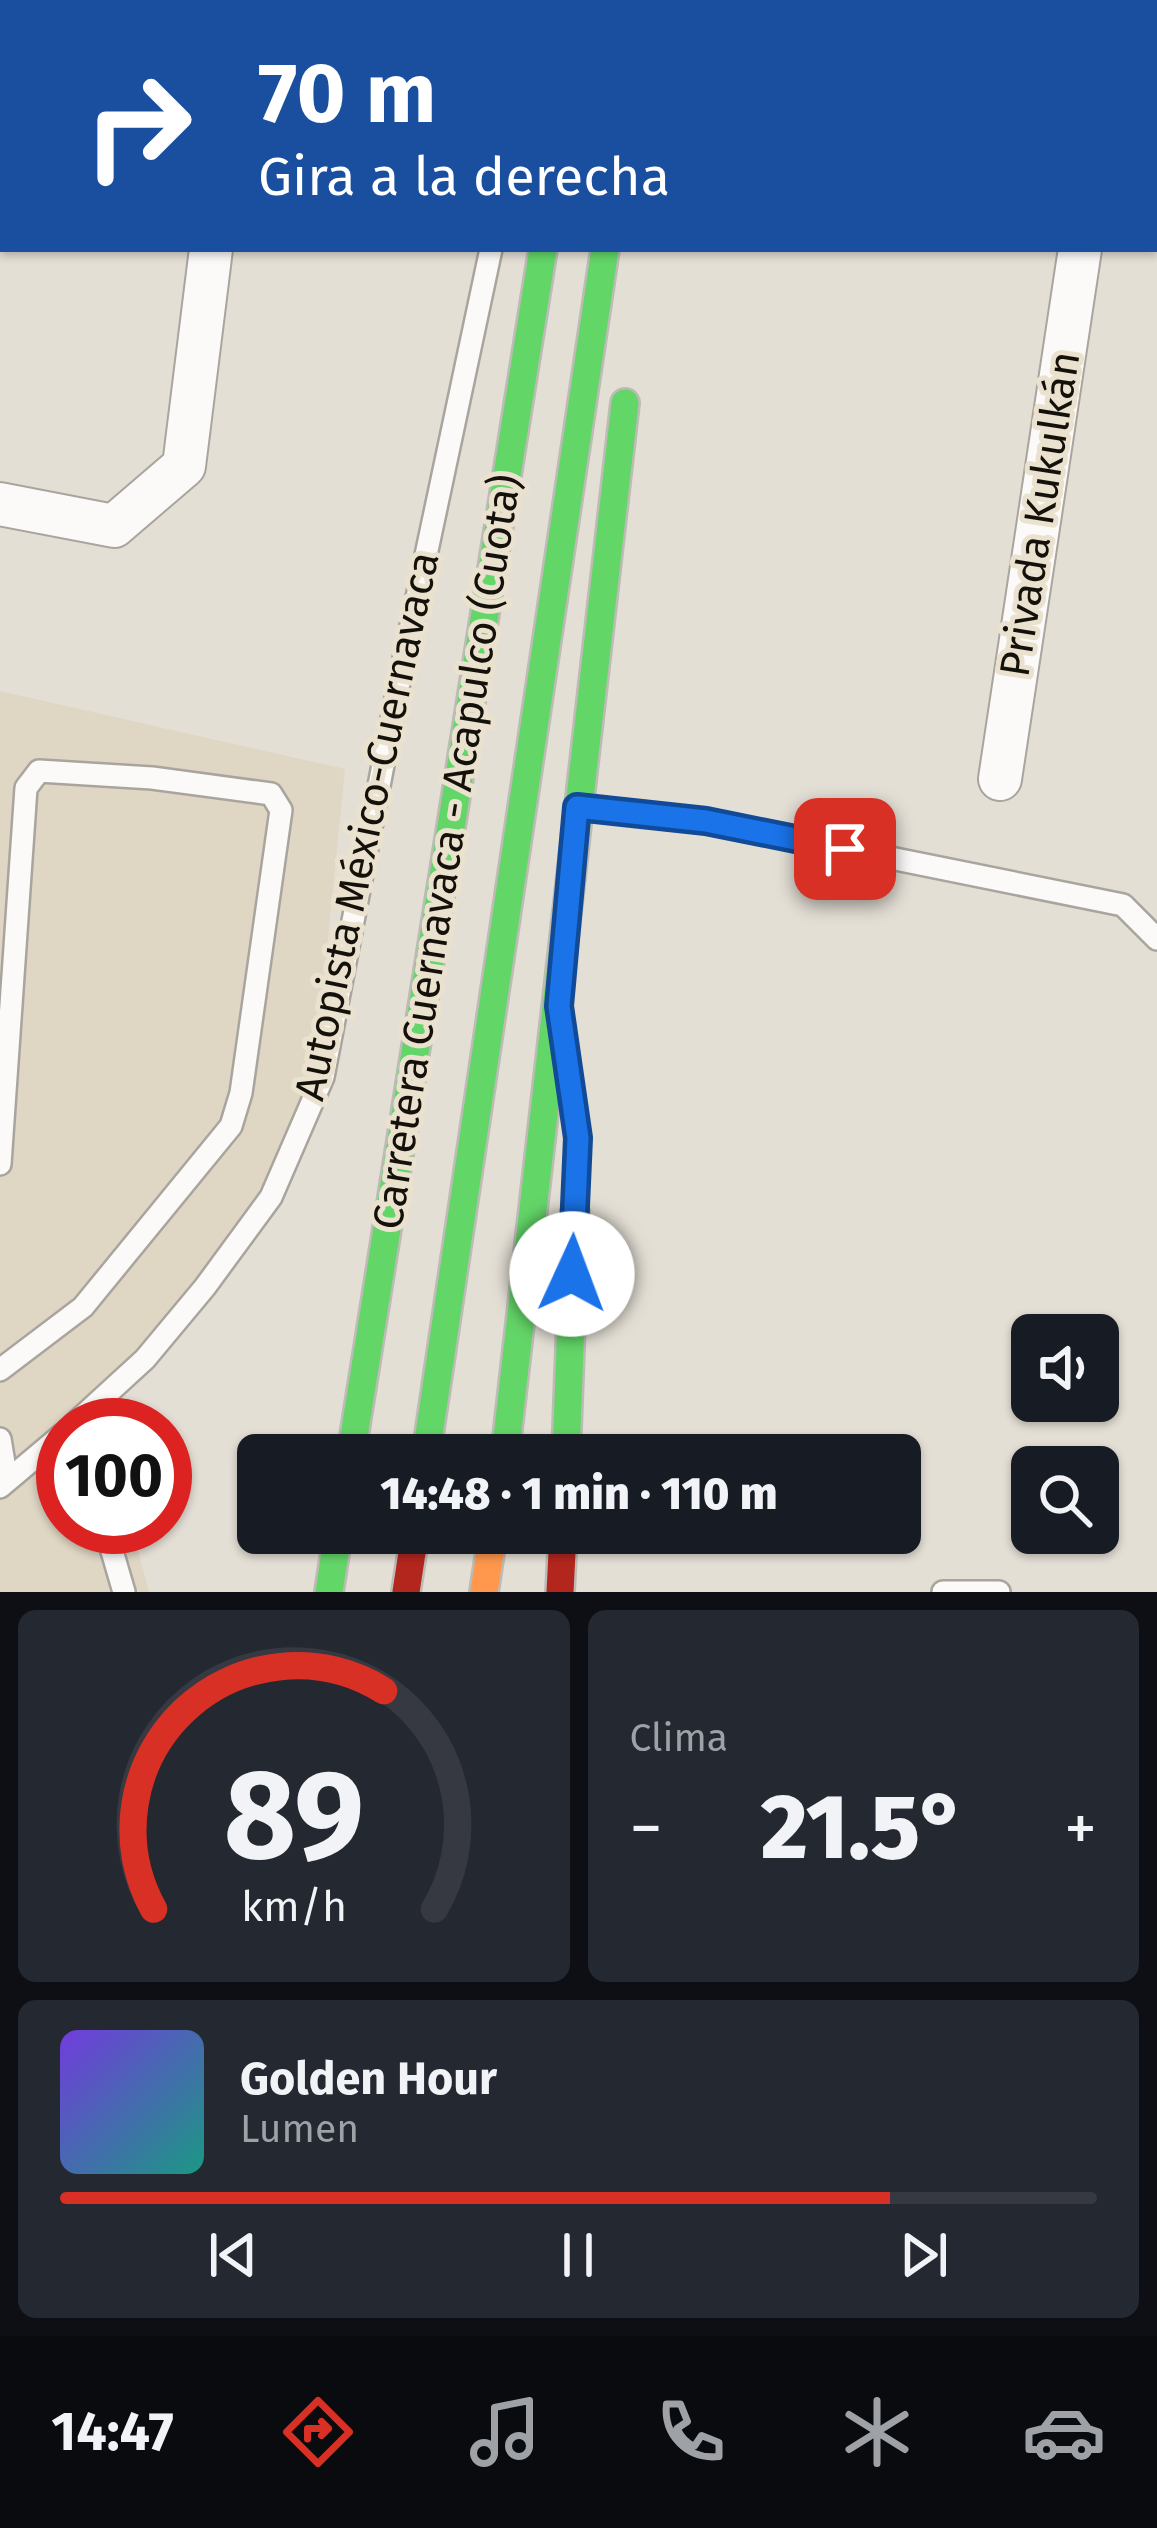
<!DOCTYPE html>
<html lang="es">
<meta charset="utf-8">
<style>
:root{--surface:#171b24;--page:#242831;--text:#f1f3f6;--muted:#9ea1a6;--line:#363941;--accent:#d93025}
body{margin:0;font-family:"Fira Sans",sans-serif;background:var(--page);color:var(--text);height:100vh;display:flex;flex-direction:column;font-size:45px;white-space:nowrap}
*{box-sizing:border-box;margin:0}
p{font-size:39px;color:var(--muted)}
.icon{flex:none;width:66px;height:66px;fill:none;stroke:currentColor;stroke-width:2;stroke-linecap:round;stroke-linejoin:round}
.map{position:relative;height:1592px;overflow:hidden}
.sheet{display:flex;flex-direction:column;gap:18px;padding:18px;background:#0d0f14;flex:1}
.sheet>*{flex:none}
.guide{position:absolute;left:0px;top:0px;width:1158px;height:252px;box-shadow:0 3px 9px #0004;background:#1a4fa0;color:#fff;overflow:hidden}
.tools{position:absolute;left:1011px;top:1314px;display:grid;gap:24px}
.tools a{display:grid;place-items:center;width:108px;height:108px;border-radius:18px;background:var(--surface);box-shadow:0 3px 9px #0004;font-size:60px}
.speed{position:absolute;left:36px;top:1398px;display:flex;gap:24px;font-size:60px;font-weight:700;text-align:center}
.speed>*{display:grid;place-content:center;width:156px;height:156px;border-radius:50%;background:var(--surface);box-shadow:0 3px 9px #0004;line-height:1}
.speed .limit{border:18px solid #d22;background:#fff;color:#111}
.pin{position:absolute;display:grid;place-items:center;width:102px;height:102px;color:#fff;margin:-51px;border-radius:24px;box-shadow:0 6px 18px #0006}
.me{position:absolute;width:132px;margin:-66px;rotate:2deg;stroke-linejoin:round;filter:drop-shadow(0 0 9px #0008)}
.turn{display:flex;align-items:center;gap:42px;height:252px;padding:0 60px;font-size:54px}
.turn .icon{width:156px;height:156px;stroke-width:2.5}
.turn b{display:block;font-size:84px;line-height:102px}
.big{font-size:90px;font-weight:800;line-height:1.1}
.sheet .card{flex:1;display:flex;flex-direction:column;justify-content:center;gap:18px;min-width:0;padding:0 42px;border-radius:18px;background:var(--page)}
.sheet .dial{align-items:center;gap:0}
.dial svg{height:312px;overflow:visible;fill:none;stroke:var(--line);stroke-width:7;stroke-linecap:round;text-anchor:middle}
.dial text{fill:var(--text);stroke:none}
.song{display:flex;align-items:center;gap:36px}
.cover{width:144px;height:144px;border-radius:18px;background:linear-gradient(135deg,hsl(260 70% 55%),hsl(170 70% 35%))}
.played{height:12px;border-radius:6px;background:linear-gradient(90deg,var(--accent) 80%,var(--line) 80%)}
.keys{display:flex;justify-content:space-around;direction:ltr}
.heat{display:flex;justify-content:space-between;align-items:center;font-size:66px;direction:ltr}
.sheet .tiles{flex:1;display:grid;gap:18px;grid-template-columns:1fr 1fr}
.card:last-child{grid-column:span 2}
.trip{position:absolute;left:237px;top:1434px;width:684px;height:120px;border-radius:18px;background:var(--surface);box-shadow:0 3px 9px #0004;font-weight:800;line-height:120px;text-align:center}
.tabs{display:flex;height:192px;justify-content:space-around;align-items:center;background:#090b0e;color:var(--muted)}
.tabs .icon{width:84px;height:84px}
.tabs .active{color:var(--accent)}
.tabs b{font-size:54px;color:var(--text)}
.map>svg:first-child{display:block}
.built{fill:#dfd6c4}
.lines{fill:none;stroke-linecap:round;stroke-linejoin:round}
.lane-casing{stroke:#a9a59e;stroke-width:26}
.street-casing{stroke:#a9a59e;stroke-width:46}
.fast-casing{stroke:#bdbbb6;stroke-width:32}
.slow-casing{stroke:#bdbbb6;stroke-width:32}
.jam-casing{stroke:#bdbbb6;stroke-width:32}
.lane{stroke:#fbfaf9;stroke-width:21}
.street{stroke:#fbfaf9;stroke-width:42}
.fast{stroke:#63d668;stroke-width:27}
.slow{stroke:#ff974d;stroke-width:27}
.jam{stroke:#b3261e;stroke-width:27}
.route-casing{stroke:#114b97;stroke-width:30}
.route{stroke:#1a73e8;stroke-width:21}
.labels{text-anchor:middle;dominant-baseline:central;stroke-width:10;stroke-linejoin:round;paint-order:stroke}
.street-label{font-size:42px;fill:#14110b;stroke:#eae1cf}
</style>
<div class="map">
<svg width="1157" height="1592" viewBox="0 0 1157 1592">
<rect width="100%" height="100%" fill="#e4dfd5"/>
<path class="built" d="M0,691L345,769L310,1117L247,1237L98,1396L105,1425H63V1527H132L149,1592H0Z"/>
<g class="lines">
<g class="lane-casing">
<g id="lane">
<path d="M528,3L529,0"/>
<path d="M584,808L707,821L1123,905L1157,939"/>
<path d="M0,1164L26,788L39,771L152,778L271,794L281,810L241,1093L231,1126L83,1307L0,1370"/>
<path d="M73,1425L145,1359L205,1287L271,1197L323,1077L398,687L491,249"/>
<path d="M0,1439L5,1469L0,1483"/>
<path d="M0,1487L63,1434"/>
<path d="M105,1527L124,1592"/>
<path d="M943,1592H999"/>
</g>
</g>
<g class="street-casing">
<g id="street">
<path d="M90,0L114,3"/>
<path d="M1117,3L1118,0"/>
<path d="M1155,185H1157"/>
<path d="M0,197H3"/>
<path d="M0,504L114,526L184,466L211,249"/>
<path d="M1000,779L1080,249"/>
</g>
</g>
<g class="fast-casing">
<g id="fast">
<path d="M583,0V3"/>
<path d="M351,1455L543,249"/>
<path d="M426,1455L605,249"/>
<path d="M505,1455L625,403"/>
<path d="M566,1455L575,1213"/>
<path d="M329,1592L338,1533"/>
</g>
</g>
<g class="slow-casing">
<path id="slow" d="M484,1592L493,1533"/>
</g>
<g class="jam-casing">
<g id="jam">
<path d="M643,0V3"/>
<path d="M406,1592L415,1533"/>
<path d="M560,1592L563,1533"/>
</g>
</g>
<use href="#lane" class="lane"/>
<use href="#street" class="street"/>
<use href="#fast" class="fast"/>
<use href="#slow" class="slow"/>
<use href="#jam" class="jam"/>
</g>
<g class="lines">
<g class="route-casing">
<path id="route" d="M572,1274L578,1138L559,1006L577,807L706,821L845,849"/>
</g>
<use href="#route" class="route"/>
</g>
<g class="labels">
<g class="street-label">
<text transform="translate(1040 514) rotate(-81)">Privada Kukulkán</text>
<text transform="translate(367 826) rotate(-78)">Autopista México-Cuernavaca</text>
<text transform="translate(447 852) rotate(-81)">Carretera Cuernavaca - Acapulco (Cuota)</text>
</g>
</g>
</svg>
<div class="tools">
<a><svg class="icon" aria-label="sound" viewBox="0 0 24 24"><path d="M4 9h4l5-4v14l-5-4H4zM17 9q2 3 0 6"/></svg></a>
<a><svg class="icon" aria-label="search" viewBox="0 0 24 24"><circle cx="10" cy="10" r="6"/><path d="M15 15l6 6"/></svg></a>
</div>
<div class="speed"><div class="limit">100</div></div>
<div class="pin" style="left:845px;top:849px;background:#d93025"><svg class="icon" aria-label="arrive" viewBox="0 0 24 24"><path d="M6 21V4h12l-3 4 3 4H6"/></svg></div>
<svg class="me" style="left:572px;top:1274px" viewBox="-20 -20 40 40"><circle r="19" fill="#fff"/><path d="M0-13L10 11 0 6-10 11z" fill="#1a73e8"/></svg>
<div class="trip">14:48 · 1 min · 110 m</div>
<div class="guide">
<div class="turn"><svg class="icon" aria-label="right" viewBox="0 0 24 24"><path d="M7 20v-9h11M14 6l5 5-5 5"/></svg><div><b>70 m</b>Gira a la derecha</div></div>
</div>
</div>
<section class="sheet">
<div class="tiles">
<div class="card dial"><svg viewBox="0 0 100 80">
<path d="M14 69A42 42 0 1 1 86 69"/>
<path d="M14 69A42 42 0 0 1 73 13" stroke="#d93025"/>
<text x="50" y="56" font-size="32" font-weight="700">89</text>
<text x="50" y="72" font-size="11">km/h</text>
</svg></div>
<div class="card"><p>Clima</p>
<div class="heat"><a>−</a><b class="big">21.5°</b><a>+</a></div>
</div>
<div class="card">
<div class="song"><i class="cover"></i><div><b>Golden Hour</b><p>Lumen</p></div></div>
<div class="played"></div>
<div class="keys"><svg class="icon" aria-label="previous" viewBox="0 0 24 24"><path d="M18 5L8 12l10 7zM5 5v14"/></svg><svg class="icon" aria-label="pause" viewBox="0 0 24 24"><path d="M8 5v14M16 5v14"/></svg><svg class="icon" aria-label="next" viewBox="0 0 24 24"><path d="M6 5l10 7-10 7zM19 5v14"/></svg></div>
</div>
</div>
</section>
<nav class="tabs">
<b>14:47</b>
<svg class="icon active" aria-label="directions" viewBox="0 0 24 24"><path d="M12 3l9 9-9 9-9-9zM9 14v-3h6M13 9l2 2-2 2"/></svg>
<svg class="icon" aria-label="music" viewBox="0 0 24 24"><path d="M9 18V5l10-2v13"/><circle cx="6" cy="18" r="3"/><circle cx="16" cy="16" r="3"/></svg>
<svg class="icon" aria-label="phone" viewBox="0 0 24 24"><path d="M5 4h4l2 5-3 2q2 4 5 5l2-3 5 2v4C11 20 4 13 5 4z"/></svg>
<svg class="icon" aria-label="climate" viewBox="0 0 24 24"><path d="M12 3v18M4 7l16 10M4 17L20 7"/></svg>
<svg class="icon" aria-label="car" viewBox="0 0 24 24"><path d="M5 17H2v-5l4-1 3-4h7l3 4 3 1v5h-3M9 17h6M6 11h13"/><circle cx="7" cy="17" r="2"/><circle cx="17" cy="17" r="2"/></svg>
</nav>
